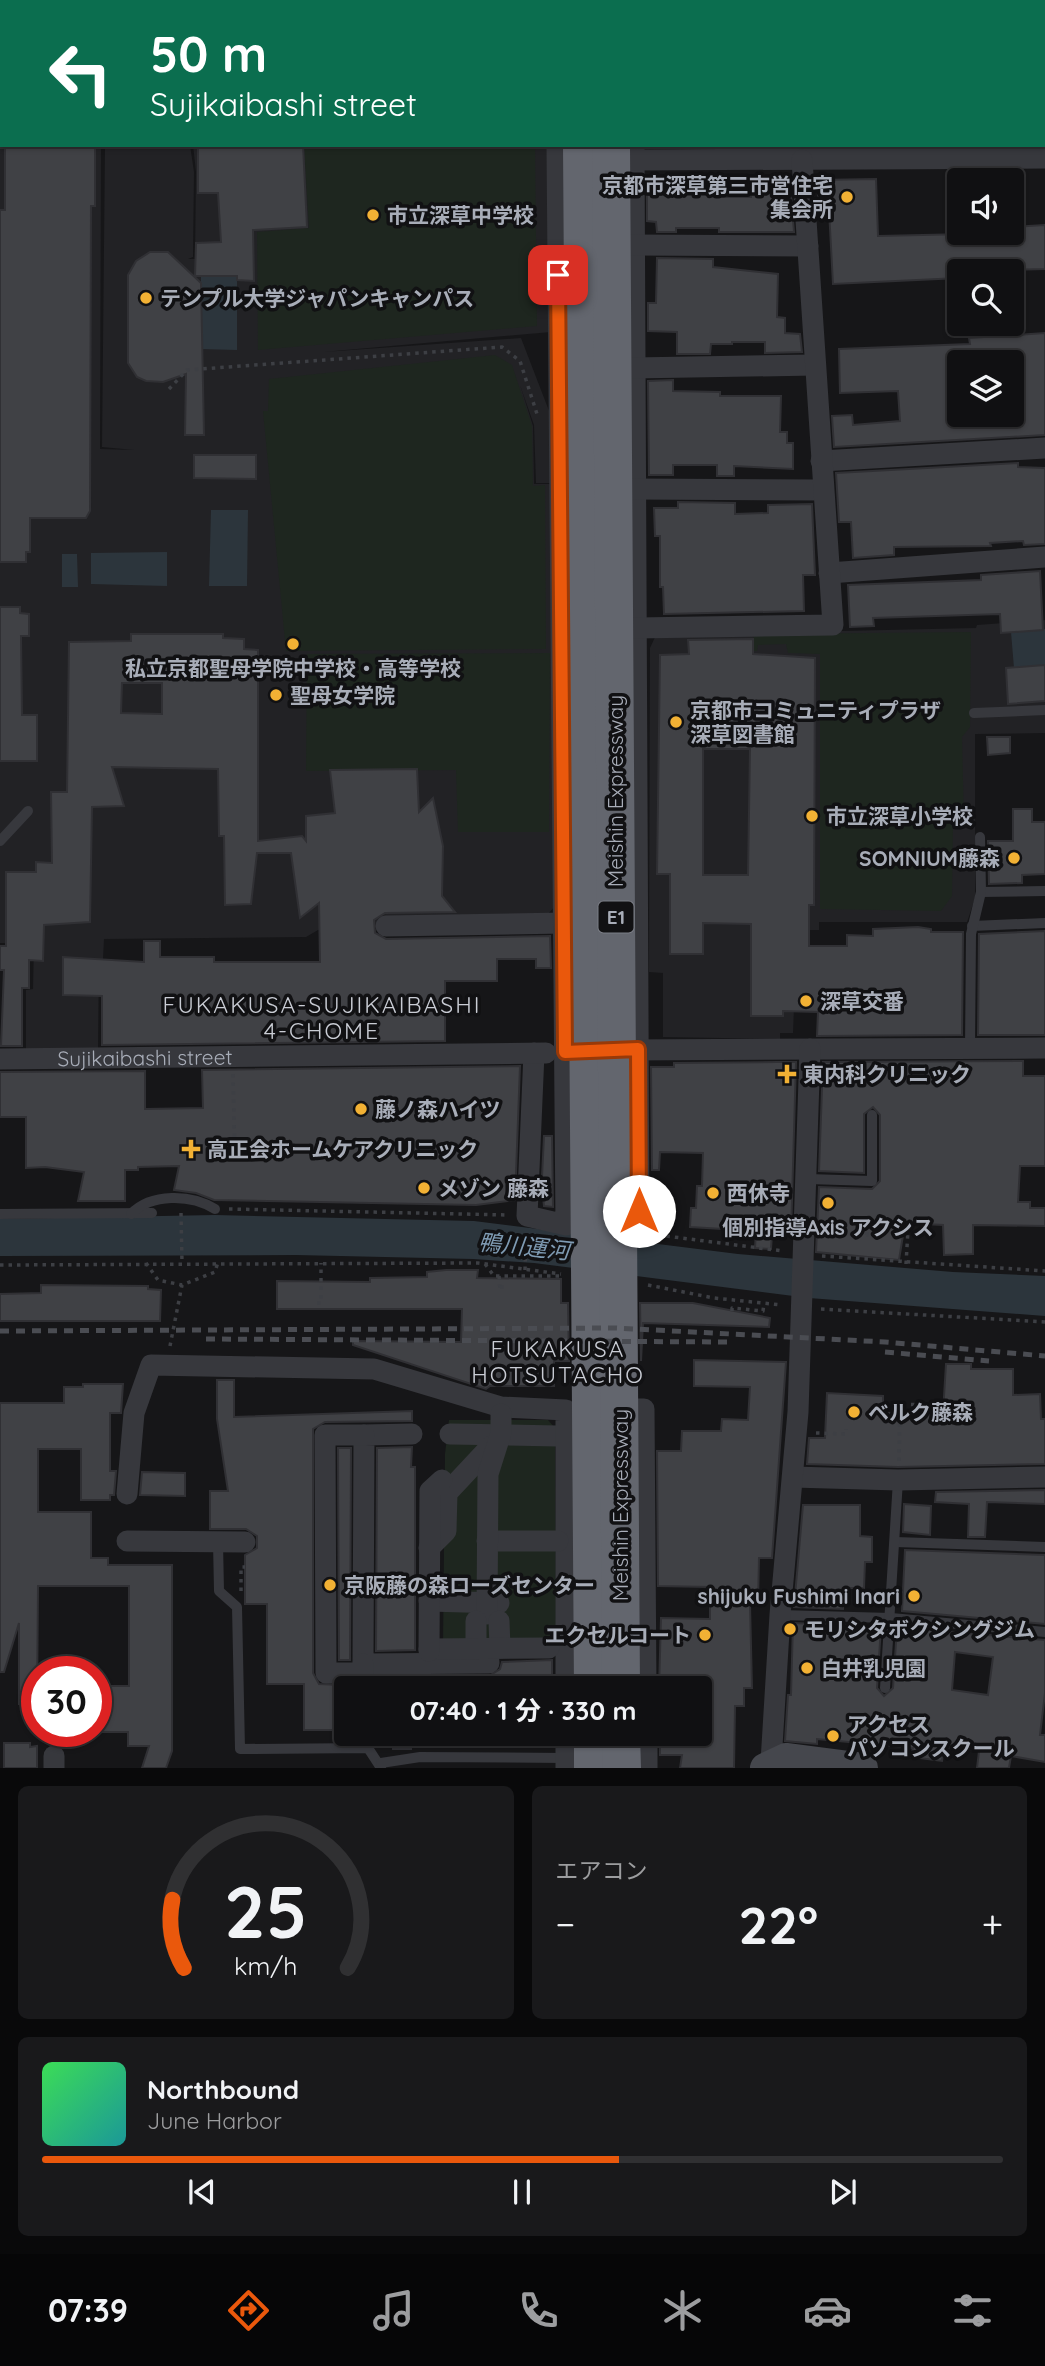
<!DOCTYPE html>
<html lang="ja">
<meta charset="utf-8">
<style>
:root{--surface:#101012;--page:#19191b;--text:#f1f3f6;--muted:#9c9d9f;--line:#303032;--accent:#ea580c}
body{margin:0;font-family:Quicksand,"Noto Sans JP",sans-serif;background:var(--page);color:var(--text);height:100vh;display:flex;flex-direction:column;font-size:26px;white-space:nowrap}
*{box-sizing:border-box;margin:0}
p{font-size:23px;color:var(--muted)}
.icon{flex:none;width:38px;height:38px;fill:none;stroke:currentColor;stroke-width:2;stroke-linecap:round;stroke-linejoin:round}
.map{position:relative;height:1768px;overflow:hidden}
.details{display:flex;flex-direction:column;gap:18px;padding:18px;background:#09090a;flex:1}
.details>*{flex:none}
.hud{position:absolute;left:0px;top:0px;width:1046px;height:147px;box-shadow:0 2px 5px #0004,0 0 0 2px var(--line);background:#0b6e4f;color:#fff;overflow:hidden}
.buttons{position:absolute;left:947px;top:168px;display:grid;gap:14px}
.buttons a{display:grid;place-items:center;width:77px;height:77px;border-radius:7px;background:var(--surface);box-shadow:0 2px 5px #0004,0 0 0 2px var(--line);font-size:35px}
.speed{position:absolute;left:21px;top:1656px;display:flex;gap:14px;font-size:35px;font-weight:700;text-align:center}
.speed>*{display:grid;place-content:center;width:91px;height:91px;border-radius:50%;background:var(--surface);box-shadow:0 2px 5px #0004,0 0 0 2px var(--line);line-height:1}
.speed .limit{border:10px solid #d22;background:#fff;color:#111}
.pin{position:absolute;display:grid;place-items:center;width:60px;height:60px;color:#fff;margin:-30px;border-radius:14px;box-shadow:0 4px 10px #0006}
.me{position:absolute;width:77px;margin:-38px;rotate:0deg;stroke-linejoin:round;filter:drop-shadow(0 0 5px #0008)}
.turn{display:flex;align-items:center;gap:24px;height:147px;padding:0 35px;font-size:32px}
.turn .icon{width:91px;height:91px;stroke-width:2.5}
.turn b{display:block;font-size:49px;line-height:60px}
.big{font-size:52px;font-weight:700;line-height:1.1}
.details .card{flex:1;display:flex;flex-direction:column;justify-content:center;gap:10px;min-width:0;padding:0 24px;border-radius:10px;background:var(--page)}
.details .dial{align-items:center;gap:0}
.dial svg{height:182px;overflow:visible;fill:none;stroke:var(--line);stroke-width:7;stroke-linecap:round;text-anchor:middle}
.dial text{fill:var(--text);stroke:none}
.song{display:flex;align-items:center;gap:21px}
.cover{width:84px;height:84px;border-radius:10px;background:linear-gradient(135deg,hsl(130 70% 55%),hsl(180 70% 35%))}
.played{height:7px;border-radius:4px;background:linear-gradient(90deg,var(--accent) 60%,var(--line) 60%)}
.keys{display:flex;justify-content:space-around;direction:ltr}
.heat{display:flex;justify-content:space-between;align-items:center;font-size:38px;direction:ltr}
.details .tiles{flex:1;display:grid;gap:18px;grid-template-columns:1fr 1fr}
.card:last-child{grid-column:span 2}
.trip{position:absolute;left:334px;top:1676px;width:378px;height:70px;border-radius:7px;background:var(--surface);box-shadow:0 2px 5px #0004,0 0 0 2px var(--line);font-weight:700;line-height:70px;text-align:center}
.menu{display:flex;height:112px;justify-content:space-around;align-items:center;background:#060607;color:var(--muted)}
.menu .icon{width:49px;height:49px}
.menu .active{color:var(--accent)}
.menu b{font-size:32px;color:var(--text)}
.map>svg:first-child{display:block}
.built{fill:#222225}
.green{fill:#1e261f}
.water{fill:#2c353c}
.building{fill:#404145;stroke:#303034;stroke-width:2;fill-rule:evenodd}
.lines{fill:none;stroke-linecap:round;stroke-linejoin:round}
.path{stroke:#3d3f44;stroke-width:3.5;stroke-dasharray:3.5 5;stroke-linecap:butt}
.lane{stroke:#37383d;stroke-width:10}
.street{stroke:#37383d;stroke-width:21}
.secondary{stroke:#45474d;stroke-width:30}
.highway{stroke:#63666e;stroke-width:38}
.rail{stroke:#4a4c52;stroke-width:5;stroke-dasharray:9 7;stroke-linecap:butt}
.route-casing{stroke:#983908;stroke-width:18}
.route{stroke:#ea580c;stroke-width:12}
.poi-dot{fill:#f2b134;stroke:#111113;stroke-width:2.5}
.labels{text-anchor:middle;dominant-baseline:central;stroke-width:7;stroke-linejoin:round;paint-order:stroke}
.shield{fill:#111113;stroke:#7b7e86;stroke-width:2}
.shield-label{font-size:19px;font-weight:bold;fill:#a8adb8}
.poi-label{font-size:21px;font-weight:bold;fill:#a8adb8;stroke:#111113;text-anchor:start}
.street-label{font-size:21px;fill:#a8adb8;stroke:#111113}
.neighbourhood-label{font-size:23px;letter-spacing:2px;fill:#c9ccd4;stroke:#111113}
.water-label{font-size:23px;font-style:italic;fill:#7f9bb3;stroke:#111113}
</style>
<div class="map">
<svg width="1045" height="1768" viewBox="0 0 1045 1768">
<rect width="100%" height="100%" fill="#161618"/>
<g class="built">
<rect x="176" y="0" width="372" height="2"/>
<path d="M0,88L2,145H101L100,449L134,450L102,447L105,145H190L194,172L193,257L188,259H195L196,172L193,145H549L551,332L323,352L521,338L551,416L550,483H536L534,425L520,385L533,426L534,484H550L555,906L542,921L318,930L306,937L104,939L103,959L99,961L98,1051L26,1052V990L33,989L34,944L0,943Z"/>
<path d="M1045,620V733L975,734V898L967,922H819V930H797L793,1033H780V1039L663,1037V973L649,972L650,648L656,635L976,628L977,625Z"/>
</g>
<g class="green">
<path d="M304,145H535L537,326L258,350L257,232L309,228Z"/>
<path d="M495,355L512,365L532,426L533,486L545,485L546,649L286,651L263,411H268L269,379Z"/>
<path d="M971,632L970,727L962,737L964,823L953,825L952,896L941,911L820,909V654L788,653L786,644L758,645L757,651H689V645L753,643L754,634Z"/>
<path d="M550,653L549,832H458L456,770L306,771L307,654Z"/>
<path d="M449,1420H548L555,1428L556,1637L443,1647L445,1454Z"/>
</g>
<g class="water">
<path d="M201,276H237V350L201,349Z"/>
<path d="M211,510H248L247,586H209Z"/>
<path d="M167,552V586L91,584V553Z"/>
<path d="M62,554H77L78,587H62Z"/>
<path d="M1045,629V665L1014,668L1011,632Z"/>
<path d="M215,1215L474,1221L738,1254L953,1272L1045,1276V1316L809,1298L534,1263L473,1259L296,1255L0,1256V1219Z"/>
</g>
<g class="building">
<path d="M5,145H95V206H91L90,511L86,518H30V552H26V562H0V210H5Z"/>
<path d="M198,145H303L307,227L253,230L254,281L237,280V276H195L196,243L221,242L218,193H198Z"/>
<path d="M876,179L878,236L1012,233V227L1045,225V269L959,271V278L833,284L829,210H818V180Z"/>
<path d="M772,184H790L794,232H719V228H676V232H657L656,222L647,221V195H684V188H715V197H751V186H772Z"/>
<path d="M150,252H168L201,283L204,435H185L186,374L163,382L146,381L137,377L128,363V275L136,261Z"/>
<path d="M657,258L713,259V267L778,274L777,317L785,318V333L800,334L802,352L765,353V342H732V344H711L710,354H677V332L648,331V303H656Z"/>
<path d="M1045,333V435L834,447L832,416L852,415L853,425L900,421L898,391L840,393L839,349L970,344L969,338ZM959,362H1012V415H959Z"/>
<path d="M673,380V391L720,392V396H781L780,432H787V443H793V469L734,466V476H717V465H673V475H649L648,381Z"/>
<path d="M194,455H256V479L194,478Z"/>
<path d="M1018,463V467L1045,468V544L1024,545L1023,541L990,543L991,546L894,547V555L853,558L851,522H839L836,473Z"/>
<path d="M678,502L735,503V514L768,513V505L812,504L815,575H803L804,611L664,614L663,587H660V536H655L654,508H678Z"/>
<path d="M1040,571L1043,630L1001,633L1000,614L873,618L874,626L850,627L848,585L981,580V575Z"/>
<path d="M0,607H20V613L29,614V636H21L22,715H37V761H0Z"/>
<path d="M131,634H223V638L244,639V649L258,650V841L302,836L306,841V816L335,813L330,770L417,769L419,812L433,798L443,846L442,896L455,912L385,913L374,920L375,933L386,939L550,936L551,968H536V959H497V981H445V1041L102,1045V996L63,995V957L144,962V941H160V957H214V962H320L319,903L300,918L291,853H257L251,904L225,905L224,836H219L218,769L112,767L124,806L92,807L90,922L44,925L43,961L29,960V988H22V1046H1L4,970H0V946H6V872H36V862L52,863L51,792H67L69,642L131,641ZM122,683H162V714L121,713Z"/>
<path d="M753,639V654L815,658L814,905H809V946H847V935L873,936V929L918,927L931,929V932H963L962,1035L817,1036L818,1012L783,1011V1016H751V924L703,923V954H670V874H657L660,655L689,654L688,640ZM703,749H750L748,875H703Z"/>
<path d="M1045,665V701L1008,704L1006,668Z"/>
<path d="M987,737H1010V753L988,755Z"/>
<path d="M1013,809H1032V822H1045V874L1022,875V883L989,884L988,841H1013Z"/>
<path d="M1045,931V1035H978L979,934Z"/>
<path d="M1023,1061V1076H1045V1166H1020L1018,1202H1030V1208H1045V1226L973,1225V1254L944,1255L943,1225L905,1223L899,1260L816,1252L819,1187L872,1189L880,1181V1115L873,1107L864,1114V1173L819,1171L823,1062Z"/>
<path d="M777,1062H796L791,1235H772L771,1249L755,1248L756,1231L690,1227L691,1208H696L697,1186H702L703,1153L660,1152L659,1170H652L651,1067H674V1063Z"/>
<path d="M520,1066L515,1200L476,1205L214,1200L196,1193L174,1190L179,1166L138,1167V1170H125V1201H78L84,1172L45,1167L26,1168V1117H0V1072L145,1071V1109L203,1108L202,1070Z"/>
<path d="M544,1136H552L553,1207L544,1206L543,1197H541Z"/>
<path d="M446,1270H478L477,1278L561,1279V1303H568L569,1361H554V1386H490L486,1389L353,1345V1341L461,1342L462,1309H277V1281L370,1282V1278L427,1277V1272Z"/>
<path d="M41,1285L148,1286V1289L161,1290L160,1321H0V1294L41,1293Z"/>
<path d="M640,1303H693L770,1318L769,1327L643,1323L641,1361Z"/>
<path d="M694,1360L786,1362L772,1558H759L758,1604H750L752,1688H744V1706H735L734,1768H680L682,1755H660V1734H700V1689H659L661,1618L710,1619V1587L658,1586L657,1451H681L682,1431H721L722,1419L748,1420L750,1387L694,1386Z"/>
<path d="M946,1364H971V1369H1013V1395L1040,1394L1041,1419H1045V1464L898,1467L807,1464L809,1438H825L827,1393L883,1396V1413H943Z"/>
<path d="M217,1380H234V1417L412,1411V1421L325,1422L313,1429V1673L319,1684L363,1686L370,1684L375,1677L489,1676L500,1669L502,1662L552,1660V1689H346V1730H304V1684H267V1604H245V1555L257,1548V1536L246,1529H210V1491H228L217,1419Z"/>
<path d="M83,1384H123L121,1413H110V1471H116L114,1495H110V1500H81V1449H38V1512H91V1558H108V1565H172V1751L166,1768H142L149,1746H128V1732H96V1686H129V1586H38L37,1704H19V1623L4,1672H0V1403H64V1387H83Z"/>
<path d="M412,1447L411,1467H415V1650L376,1651L377,1448Z"/>
<path d="M338,1448H351L350,1660H339Z"/>
<path d="M142,1472L185,1473V1496L140,1495Z"/>
<path d="M1045,1490V1504L987,1502L985,1537H968L969,1504L935,1502L936,1492Z"/>
<path d="M904,1504L931,1506L930,1535L903,1532Z"/>
<path d="M803,1505H860V1536L872,1537V1562H865L864,1588H844L843,1609L794,1607Z"/>
<path d="M905,1550L1045,1555V1624L902,1611Z"/>
<path d="M793,1623L881,1627L877,1688L884,1696L893,1688L897,1627L1045,1640V1693L1040,1735H1045V1762L1011,1756L1009,1768H977L979,1751L944,1747L942,1761L911,1757L913,1748L817,1739V1744L785,1741L788,1695H791ZM955,1652L993,1657L988,1695L952,1690Z"/>
<rect x="393" y="1734" width="18" height="15"/>
<path d="M4,1743H30V1747L37,1746V1768H4Z"/>
</g>
<g class="lines">
<g class="path">
<path d="M169,389L187,370L502,347L520,361L537,414"/>
<path d="M233,1074L235,1162"/>
<path d="M229,1209L508,1215"/>
<path d="M181,1213L182,1263"/>
<path d="M824,1232L867,1235V1224"/>
<path d="M658,1235L783,1251"/>
<path d="M822,1256L1045,1271"/>
<path d="M146,1263L158,1280L182,1285L215,1272L218,1262"/>
<path d="M485,1264L494,1276H559"/>
<path d="M906,1264L908,1230"/>
<path d="M0,1265L478,1263L561,1274"/>
<path d="M525,1270L526,1237"/>
<path d="M499,1276L500,1289"/>
<path d="M648,1285L714,1298L782,1305"/>
<path d="M500,1287H508"/>
<path d="M317,1303H321V1263"/>
<path d="M821,1309L1045,1322"/>
<path d="M732,1311V1308L763,1311L764,1303"/>
<path d="M170,1346L182,1285"/>
<path d="M500,1373L501,1388"/>
<path d="M491,1376H507"/>
<path d="M816,1433L846,1434V1429"/>
<path d="M899,1461L900,1404L927,1405"/>
<path d="M241,1591V1567H245"/>
</g>
<g class="lane">
<path d="M172,0L173,2"/>
<path d="M813,0V2"/>
<path d="M779,2V0"/>
<path d="M974,713L1045,710"/>
<path d="M0,841L28,811"/>
<path d="M981,892L1045,891"/>
<path d="M972,926L1045,923"/>
<path d="M970,1049L971,934L981,892L980,837"/>
<path d="M808,1179L872,1181V1115"/>
<path d="M0,1214L152,1213"/>
<path d="M131,1214C151,1193 191,1194 215,1209"/>
<path d="M218,1542L219,1591L237,1607L240,1749L368,1748L381,1768"/>
<path d="M895,1542L1045,1547"/>
<path d="M780,1615L891,1618L1045,1632"/>
<path d="M885,1688L898,1480"/>
<path d="M381,1763L420,1757L566,1758"/>
</g>
<g class="street">
<path d="M556,0V2"/>
<path d="M634,2V0"/>
<path d="M0,80H2"/>
<path d="M634,145L639,1233"/>
<path d="M634,160L1045,158"/>
<path d="M633,245L808,246"/>
<path d="M633,368L815,365"/>
<path d="M821,461L1045,448"/>
<path d="M634,489L822,490"/>
<path d="M829,573L1045,557"/>
<path d="M636,628L833,625L802,160"/>
<path d="M386,926L564,923"/>
<path d="M624,1050L1045,1048"/>
<path d="M534,1053L527,1216L566,1225L557,145"/>
<path id="s1" d="M0,1059L546,1053"/>
<path d="M610,1409H644L646,1689"/>
<path d="M412,1434L364,1435L363,1664L489,1663L488,1651"/>
<path d="M450,1434L558,1436"/>
<path d="M793,1477L898,1480L1045,1477"/>
<path d="M127,1494L134,1413L151,1365L374,1369L501,1407L566,1410V1689"/>
<path d="M127,1541L245,1542"/>
<path d="M487,1541H558"/>
<path d="M429,1548L446,1531L447,1493L491,1446"/>
<path d="M429,1601L499,1603"/>
<path d="M487,1614L488,1474L501,1433V1414"/>
<path d="M476,1621V1649"/>
<path d="M499,1621L500,1648"/>
<path d="M429,1649L549,1648"/>
<path d="M429,1651L430,1491L442,1480"/>
<path d="M363,1664V1673H326L325,1435H364"/>
<path d="M566,1734V1768"/>
<path d="M647,1734V1768"/>
<path d="M771,1762L780,1615L798,1412L810,1049"/>
<path d="M54,1768V1756"/>
</g>
<path class="secondary" d="M765,1768L786,1758L863,1768"/>
<g class="highway">
<path d="M581,0V2"/>
<path d="M610,0V2"/>
<path d="M582,145L593,1689"/>
<path d="M611,145L621,1689"/>
<path d="M593,1734V1768"/>
<path d="M621,1734L622,1768"/>
</g>
<g class="rail">
<path d="M0,1331L616,1328L885,1342L1045,1356"/>
<path d="M206,1339L727,1342"/>
<path d="M885,1352L989,1361"/>
</g>
</g>
<g class="lines">
<g class="route-casing">
<path id="route" d="M558,275L565,1052L638,1049L639,1211"/>
</g>
<use href="#route" class="route"/>
</g>
<g class="poi-dot">
<circle cx="847" cy="197" r="7"/>
<circle cx="373" cy="215" r="7"/>
<circle cx="146" cy="298" r="7"/>
<circle cx="293" cy="644" r="7"/>
<circle cx="276" cy="695" r="7"/>
<circle cx="676" cy="722" r="7"/>
<circle cx="812" cy="816" r="7"/>
<circle cx="1014" cy="858" r="7"/>
<circle cx="806" cy="1001" r="7"/>
<path d="M783.5 1063.5h7v7h7v7h-7v7h-7v-7h-7v-7h7z"/>
<circle cx="361" cy="1109" r="7"/>
<path d="M187.5 1138.5h7v7h7v7h-7v7h-7v-7h-7v-7h7z"/>
<circle cx="424" cy="1188" r="7"/>
<circle cx="713" cy="1193" r="7"/>
<circle cx="828" cy="1203" r="7"/>
<circle cx="854" cy="1412" r="7"/>
<circle cx="330" cy="1585" r="7"/>
<circle cx="914" cy="1596" r="7"/>
<circle cx="790" cy="1629" r="7"/>
<circle cx="705" cy="1635" r="7"/>
<circle cx="807" cy="1668" r="7"/>
<circle cx="833" cy="1736" r="7"/>
</g>
<g class="labels">
<rect class="shield" x="598.5" y="901.5" width="35" height="31" rx="5"/>
<g class="shield-label">
<text x="616" y="917">E1</text>
</g>
<g class="poi-label">
<text x="833" y="185" text-anchor="end">京都市深草第三市営住宅<tspan x="833" dy="24">集会所</tspan></text>
<text x="387" y="215">市立深草中学校</text>
<text x="160" y="298">テンプル大学ジャパンキャンパス</text>
<text x="293" y="668" text-anchor="middle">私立京都聖母学院中学校・高等学校</text>
<text x="290" y="695">聖母女学院</text>
<text x="690" y="710">京都市コミュニティプラザ<tspan x="690" dy="24">深草図書館</tspan></text>
<text x="826" y="816">市立深草小学校</text>
<text x="1000" y="858" text-anchor="end">SOMNIUM藤森</text>
<text x="820" y="1001">深草交番</text>
<text x="803" y="1074">東内科クリニック</text>
<text x="375" y="1109">藤ノ森ハイツ</text>
<text x="207" y="1149">高正会ホームケアクリニック</text>
<text x="438" y="1188">メゾン 藤森</text>
<text x="727" y="1193">西休寺</text>
<text x="828" y="1227" text-anchor="middle">個別指導Axis アクシス</text>
<text x="868" y="1412">ベルク藤森</text>
<text x="344" y="1585">京阪藤の森ローズセンター</text>
<text x="900" y="1596" text-anchor="end">shijuku Fushimi Inari</text>
<text x="804" y="1629">モリシタボクシングジム</text>
<text x="691" y="1635" text-anchor="end">エクセルコート</text>
<text x="821" y="1668">白井乳児園</text>
<text x="847" y="1724">アクセス<tspan x="847" dy="24">パソコンスクール</tspan></text>
</g>
<g class="street-label">
<text transform="translate(615 791) rotate(-90)">Meishin Expressway</text>
<text stroke="none"><textPath href="#s1" startOffset="145">Sujikaibashi street</textPath></text>
<text transform="translate(620 1505) rotate(-90)">Meishin Expressway</text>
</g>
<g class="neighbourhood-label">
<text x="322" y="1004">FUKAKUSA-SUJIKAIBASHI<tspan x="322" dy="26">4-CHOME</tspan></text>
<text x="558" y="1348">FUKAKUSA<tspan x="558" dy="26">HOTSUTACHO</tspan></text>
</g>
<g class="water-label">
<text transform="translate(524 1246) rotate(6)">鴨川運河</text>
</g>
</g>
</svg>
<div class="buttons">
<a><svg class="icon" aria-label="sound" viewBox="0 0 24 24"><path d="M4 9h4l5-4v14l-5-4H4zM17 9q2 3 0 6"/></svg></a>
<a><svg class="icon" aria-label="search" viewBox="0 0 24 24"><circle cx="10" cy="10" r="6"/><path d="M15 15l6 6"/></svg></a>
<a><svg class="icon" aria-label="layers" viewBox="0 0 24 24"><path d="M12 4l9 5-9 5-9-5zM3 14l9 5 9-5"/></svg></a>
</div>
<div class="speed"><div class="limit">30</div></div>
<div class="pin" style="left:558px;top:275px;background:#d93025"><svg class="icon" aria-label="arrive" viewBox="0 0 24 24"><path d="M6 21V4h12l-3 4 3 4H6"/></svg></div>
<svg class="me" style="left:639px;top:1211px" viewBox="-20 -20 40 40"><circle r="19" fill="#fff"/><path d="M0-13L10 11 0 6-10 11z" fill="#ea580c"/></svg>
<div class="trip">07:40 · 1 分 · 330 m</div>
<div class="hud">
<div class="turn"><svg class="icon" aria-label="left" viewBox="0 0 24 24"><path d="M17 20v-9H6M10 6l-5 5 5 5"/></svg><div><b>50 m</b>Sujikaibashi street</div></div>
</div>
</div>
<section class="details">
<div class="tiles">
<div class="card dial"><svg viewBox="0 0 100 80">
<path d="M14 69A42 42 0 1 1 86 69"/>
<path d="M14 69A42 42 0 0 1 9 39" stroke="#ea580c"/>
<text x="50" y="56" font-size="32" font-weight="700">25</text>
<text x="50" y="72" font-size="11">km/h</text>
</svg></div>
<div class="card"><p>エアコン</p>
<div class="heat"><a>−</a><b class="big">22°</b><a>+</a></div>
</div>
<div class="card">
<div class="song"><i class="cover"></i><div><b>Northbound</b><p>June Harbor</p></div></div>
<div class="played"></div>
<div class="keys"><svg class="icon" aria-label="previous" viewBox="0 0 24 24"><path d="M18 5L8 12l10 7zM5 5v14"/></svg><svg class="icon" aria-label="pause" viewBox="0 0 24 24"><path d="M8 5v14M16 5v14"/></svg><svg class="icon" aria-label="next" viewBox="0 0 24 24"><path d="M6 5l10 7-10 7zM19 5v14"/></svg></div>
</div>
</div>
</section>
<nav class="menu">
<b>07:39</b>
<svg class="icon active" aria-label="directions" viewBox="0 0 24 24"><path d="M12 3l9 9-9 9-9-9zM9 14v-3h6M13 9l2 2-2 2"/></svg>
<svg class="icon" aria-label="music" viewBox="0 0 24 24"><path d="M9 18V5l10-2v13"/><circle cx="6" cy="18" r="3"/><circle cx="16" cy="16" r="3"/></svg>
<svg class="icon" aria-label="phone" viewBox="0 0 24 24"><path d="M5 4h4l2 5-3 2q2 4 5 5l2-3 5 2v4C11 20 4 13 5 4z"/></svg>
<svg class="icon" aria-label="climate" viewBox="0 0 24 24"><path d="M12 3v18M4 7l16 10M4 17L20 7"/></svg>
<svg class="icon" aria-label="car" viewBox="0 0 24 24"><path d="M5 17H2v-5l4-1 3-4h7l3 4 3 1v5h-3M9 17h6M6 11h13"/><circle cx="7" cy="17" r="2"/><circle cx="17" cy="17" r="2"/></svg>
<svg class="icon" aria-label="filters" viewBox="0 0 24 24"><path d="M4 7h16M4 17h16"/><circle cx="9" cy="7" r="2"/><circle cx="15" cy="17" r="2"/></svg>
</nav>
